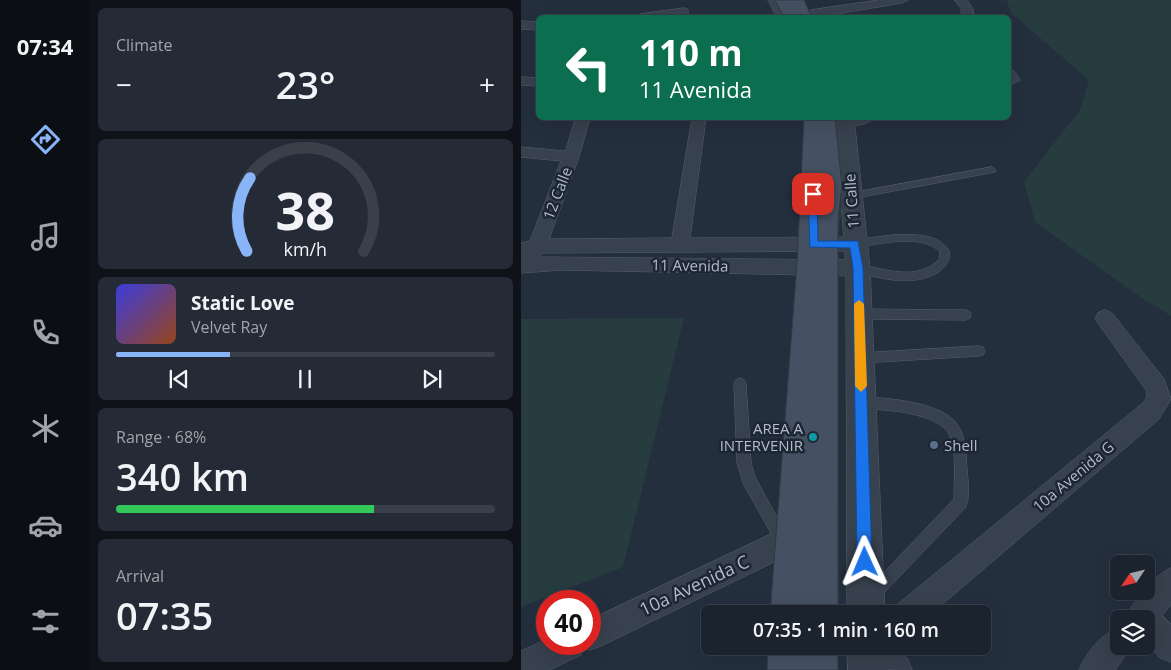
<!DOCTYPE html>
<meta charset="utf-8">
<style>
:root{--surface:#1b232e;--page:#242b36;--text:#f1f3f6;--muted:#a0a4aa;--line:#39404a;--accent:#8ab4f8}
body{margin:0;font-family:"Open Sans",sans-serif;background:var(--page);color:var(--text);height:100vh;display:flex;flex-direction:column;font-size:19px;white-space:nowrap}
*{box-sizing:border-box;margin:0}
p{font-size:16px;color:var(--muted)}
.icon{flex:none;width:28px;height:28px;fill:none;stroke:currentColor;stroke-width:2;stroke-linecap:round;stroke-linejoin:round}
.map{position:relative;flex:1;overflow:hidden}
.drawer{display:flex;flex-direction:column;gap:8px;padding:8px;background:#0f1319;width:431px}
.drawer>*{flex:none}
.hud{position:absolute;left:15px;top:15px;width:475px;height:105px;border-radius:8px;box-shadow:0 5px 20px #0002,0 0 0 1px var(--line);background:#0b6e4f;color:#fff;overflow:hidden}
.needle{width:32px;rotate:235deg}
.fabs{position:absolute;left:589px;top:555px;display:grid;gap:10px}
.fabs a{display:grid;place-items:center;width:45px;height:45px;border-radius:8px;background:var(--surface);box-shadow:0 5px 20px #0002,0 0 0 1px var(--line);font-size:25px}
.speed{position:absolute;left:15px;top:590px;display:flex;gap:10px;font-size:25px;font-weight:700;text-align:center}
.speed>*{display:grid;place-content:center;width:65px;height:65px;border-radius:50%;background:var(--surface);box-shadow:0 5px 20px #0002,0 0 0 1px var(--line);line-height:1}
.speed .limit{border:8px solid #d22;background:#fff;color:#111}
.pin{position:absolute;display:grid;place-items:center;width:42px;height:42px;color:#fff;margin:-21px;border-radius:10px;box-shadow:0 2px 8px #0006}
.me{position:absolute;width:55px;margin:-28px;rotate:359deg;stroke-linejoin:round;filter:drop-shadow(0 0 4px #0008)}
.turn{display:flex;align-items:center;gap:18px;height:105px;padding:0 20px;font-size:22px}
.turn .icon{width:65px;height:65px;stroke-width:2.5}
.turn b{display:block;font-size:35px;line-height:42px}
.big{font-size:38px;font-weight:600;line-height:1.1}
.drawer .tile{flex:1;display:flex;flex-direction:column;justify-content:center;gap:8px;min-width:0;padding:0 18px;border-radius:8px;background:var(--page)}
.drawer .dial{align-items:center;gap:0}
.dial svg{height:130px;overflow:visible;fill:none;stroke:var(--line);stroke-width:7;stroke-linecap:round;text-anchor:middle}
.dial text{fill:var(--text);stroke:none}
.song{display:flex;align-items:center;gap:15px}
.cover{width:60px;height:60px;border-radius:8px;background:linear-gradient(135deg,hsl(240 70% 55%),hsl(20 70% 35%))}
.played{height:5px;border-radius:2px;background:linear-gradient(90deg,var(--accent) 30%,var(--line) 30%)}
.keys{display:flex;justify-content:space-around;direction:ltr}
.heat{display:flex;justify-content:space-between;align-items:center;font-size:28px;direction:ltr}
.charge{height:8px;border-radius:4px;background:linear-gradient(90deg,#34c759 68%,var(--line) 0)}
.trip{position:absolute;left:180px;top:605px;width:290px;height:50px;border-radius:8px;background:var(--surface);box-shadow:0 5px 20px #0002,0 0 0 1px var(--line);font-weight:600;line-height:50px;text-align:center}
main{display:flex;flex:1;min-height:0}
.dock{display:flex;flex-direction:column;width:90px;justify-content:space-around;align-items:center;background:#0b0e12;color:var(--muted)}
.dock .icon{width:35px;height:35px}
.dock .active{color:var(--accent)}
.dock b{font-size:22px;color:var(--text)}
.map>svg:first-child{display:block}
.green{fill:#263c3f}
.lines{fill:none;stroke-linecap:round;stroke-linejoin:round}
.service-casing{stroke:#565f6c;stroke-width:1}
.minor-casing{stroke:#565f6c;stroke-width:1}
.tertiary-casing{stroke:#565f6c;stroke-width:1}
.service{fill:#38414e;fill-rule:evenodd}
.minor{fill:#38414e;fill-rule:evenodd}
.tertiary{fill:#38414e;fill-rule:evenodd}
.wall{fill:#3b4654}
.shaded-wall{fill:#303945}
.building{fill:#455162;stroke:#303945}
.route{fill:#1a73e8;stroke:#114b97}
.slow{fill:#f59e0b}
.culture-dot{fill:#0f9aa8;stroke:#1d2633;stroke-width:2}
.service-dot{fill:#5c6f8a;stroke:#1d2633;stroke-width:2}
.labels{text-anchor:middle;dominant-baseline:central;stroke-width:5;stroke-linejoin:round;paint-order:stroke}
.street-label{font-size:15px;fill:#b4bcc9;stroke:#1d2633}
.poi-label{font-size:15px;fill:#b4bcc9;stroke:#1d2633;text-anchor:end}
.near-street-label{font-size:18px;fill:#b4bcc9;stroke:#1d2633}
</style>
<main>
<nav class="dock">
<b>07:34</b>
<svg class="icon active" aria-label="directions" viewBox="0 0 24 24"><path d="M12 3l9 9-9 9-9-9zM9 14v-3h6M13 9l2 2-2 2"/></svg>
<svg class="icon" aria-label="music" viewBox="0 0 24 24"><path d="M9 18V5l10-2v13"/><circle cx="6" cy="18" r="3"/><circle cx="16" cy="16" r="3"/></svg>
<svg class="icon" aria-label="phone" viewBox="0 0 24 24"><path d="M5 4h4l2 5-3 2q2 4 5 5l2-3 5 2v4C11 20 4 13 5 4z"/></svg>
<svg class="icon" aria-label="climate" viewBox="0 0 24 24"><path d="M12 3v18M4 7l16 10M4 17L20 7"/></svg>
<svg class="icon" aria-label="car" viewBox="0 0 24 24"><path d="M5 17H2v-5l4-1 3-4h7l3 4 3 1v5h-3M9 17h6M6 11h13"/><circle cx="7" cy="17" r="2"/><circle cx="17" cy="17" r="2"/></svg>
<svg class="icon" aria-label="filters" viewBox="0 0 24 24"><path d="M4 7h16M4 17h16"/><circle cx="9" cy="7" r="2"/><circle cx="15" cy="17" r="2"/></svg>
</nav>
<section class="drawer">
<div class="tile"><p>Climate</p>
<div class="heat"><a>−</a><b class="big">23°</b><a>+</a></div>
</div>
<div class="tile dial"><svg viewBox="0 0 100 80">
<path d="M14 69A42 42 0 1 1 86 69"/>
<path d="M14 69A42 42 0 0 1 16 24" stroke="#8ab4f8"/>
<text x="50" y="56" font-size="32" font-weight="700">38</text>
<text x="50" y="72" font-size="11">km/h</text>
</svg></div>
<div class="tile">
<div class="song"><i class="cover"></i><div><b>Static Love</b><p>Velvet Ray</p></div></div>
<div class="played"></div>
<div class="keys"><svg class="icon" aria-label="previous" viewBox="0 0 24 24"><path d="M18 5L8 12l10 7zM5 5v14"/></svg><svg class="icon" aria-label="pause" viewBox="0 0 24 24"><path d="M8 5v14M16 5v14"/></svg><svg class="icon" aria-label="next" viewBox="0 0 24 24"><path d="M6 5l10 7-10 7zM19 5v14"/></svg></div>
</div>
<div class="tile"><p>Range · 68%</p><b class="big">340 km</b><div class="charge"></div></div>
<div class="tile"><p>Arrival</p><b class="big">07:35</b></div>
</section>
<div class="map">
<svg width="650" height="670" viewBox="0 0 650 670">
<rect width="100%" height="100%" fill="#242f3e"/>
<g class="green">
<path d="M486,0H650V316L618,296L514,222L503,182L559,110L568,80L489,12Z"/>
<path d="M163,318L102,567L0,607V319Z"/>
</g>
<g class="lines">
<g class="service-casing">
<g id="service">
<path d="M471,167L475,170L474,172L330,199L325,196L330,193Z"/>
<path d="M372,235C391,234 418,233 428,251C430,259 425,266 419,271C395,288 359,279 333,271L332,268L333,265L337,264C363,269 398,282 418,259L419,252C402,233 355,244 334,248L329,244L334,240Z"/>
<path d="M338,309L445,310L449,312L450,315L449,318L445,320L338,319L334,317L333,314L334,311Z"/>
<path d="M458,346L462,347L464,351L462,355L458,356L340,363L336,362L334,358L336,354L340,353Z"/>
<path d="M219,378L223,380L225,384L230,463L234,477L268,539L266,544L261,546L256,544L223,485L216,463L213,384L215,380Z"/>
<path d="M342,397C367,398 420,402 436,424C445,436 445,455 446,469C447,481 449,496 445,507L358,598L353,601L348,598L345,593L348,588L433,499C433,482 436,449 428,434C417,413 364,409 342,409L338,407L336,403L338,399Z"/>
</g>
</g>
<g class="minor-casing">
<g id="minor">
<path d="M358,0H387L381,3L291,18L284,14L290,10Z"/>
<path d="M434,0H446L452,9L453,18H441L440,9Z"/>
<path d="M163,8L167,9V15L149,18H114L120,14Z"/>
<path d="M0,21L18,22V30L0,29Z"/>
<path d="M488,70L493,71L499,80L488,86Z"/>
<path d="M0,77L18,78V86L0,85Z"/>
<path d="M55,118H69L58,157L28,239L151,238L171,118H185L169,238L334,237L341,239L343,244L341,249L334,251L21,253L19,257L337,260L344,263L347,268L344,273L337,276L41,270L0,273V243L9,241L40,161L0,157V147L44,151Z"/>
<path d="M323,118H353C347,125 328,128 319,125L316,122Z"/>
<path d="M584,310L591,313L643,379L650,399L638,419L410,614H372L377,604L622,403L626,397L625,390L574,319L577,313Z"/>
<path d="M278,521L288,525L292,535L288,545L80,646L69,650L63,647L60,655L28,670H0V651L26,639V644H69V620Z"/>
<path d="M650,568V605L641,615L650,624V662L639,658L625,641V619H604C611,602 633,575 650,568Z"/>
<path d="M598,627V646H611L594,670H558C565,653 580,634 598,627Z"/>
<path d="M370,646L387,659L391,670C365,670 344,670 332,647Z"/>
</g>
</g>
<g class="tertiary-casing">
<g id="tertiary">
<path d="M314,118H333L349,268L364,614H326L325,268Z"/>
<path d="M326,646H366L367,670H327Z"/>
</g>
</g>
<use href="#service" class="service"/>
<use href="#minor" class="minor"/>
<use href="#tertiary" class="tertiary"/>
</g>
<path class="wall" d="M246,0H283L291,18H255Z"/>
<path class="shaded-wall" d="M321,186V205L317,238L318,614H317V220Z"/>
<g class="building">
<path d="M254,0H283L291,18H263Z"/>
<path d="M283,118H314L321,186L317,220V614H249L276,263Z"/>
<path d="M247,646H317V670H246Z"/>
</g>
<path class="route" d="M292,190L296,194L297,241H337L342,268L351,562L349,567L344,569L338,567L336,562L332,268L329,248L289,247L287,194Z"/>
<path class="slow" d="M338,300L343,304L346,386L340,392L334,386L333,304Z"/>
<circle class="culture-dot" cx="292" cy="437" r="5"/>
<circle class="service-dot" cx="413" cy="445" r="5"/>
<g class="labels">
<g class="street-label">
<text transform="translate(36 193) rotate(-69)">12 Calle</text>
<text transform="translate(330 201) rotate(-94)">11 Calle</text>
<text transform="translate(169 265) rotate(1)">11 Avenida</text>
<text transform="translate(552 476) rotate(-40)">10a Avenida G</text>
</g>
<g class="poi-label">
<text x="282" y="428">AREA A<tspan x="282" dy="17">INTERVENIR</tspan></text>
<text x="423" y="445" text-anchor="start">Shell</text>
</g>
<g class="near-street-label">
<text transform="translate(173 585) rotate(-25)">10a Avenida C</text>
</g>
</g>
</svg>
<div class="fabs">
<a><svg class="needle" viewBox="-14 -14 28 28"><path d="M0-13l5 13h-10z" fill="#e53935"/><path d="M0 13l5-13h-10z" fill="#a0a4aa"/></svg></a>
<a><svg class="icon" aria-label="layers" viewBox="0 0 24 24"><path d="M12 4l9 5-9 5-9-5zM3 14l9 5 9-5"/></svg></a>
</div>
<div class="speed"><div class="limit">40</div></div>
<div class="pin" style="left:292px;top:194px;background:#d93025"><svg class="icon" aria-label="arrive" viewBox="0 0 24 24"><path d="M6 21V4h12l-3 4 3 4H6"/></svg></div>
<svg class="me" style="left:344px;top:562px" viewBox="-20 -20 40 40"><path d="M0-17L14 15 0 8-14 15z" fill="#1a73e8" stroke="#fff" stroke-width="4"/></svg>
<div class="trip">07:35 · 1 min · 160 m</div>
<div class="hud">
<div class="turn"><svg class="icon" aria-label="left" viewBox="0 0 24 24"><path d="M17 20v-9H6M10 6l-5 5 5 5"/></svg><div><b>110 m</b>11 Avenida</div></div>
</div>
</div>
</main>
